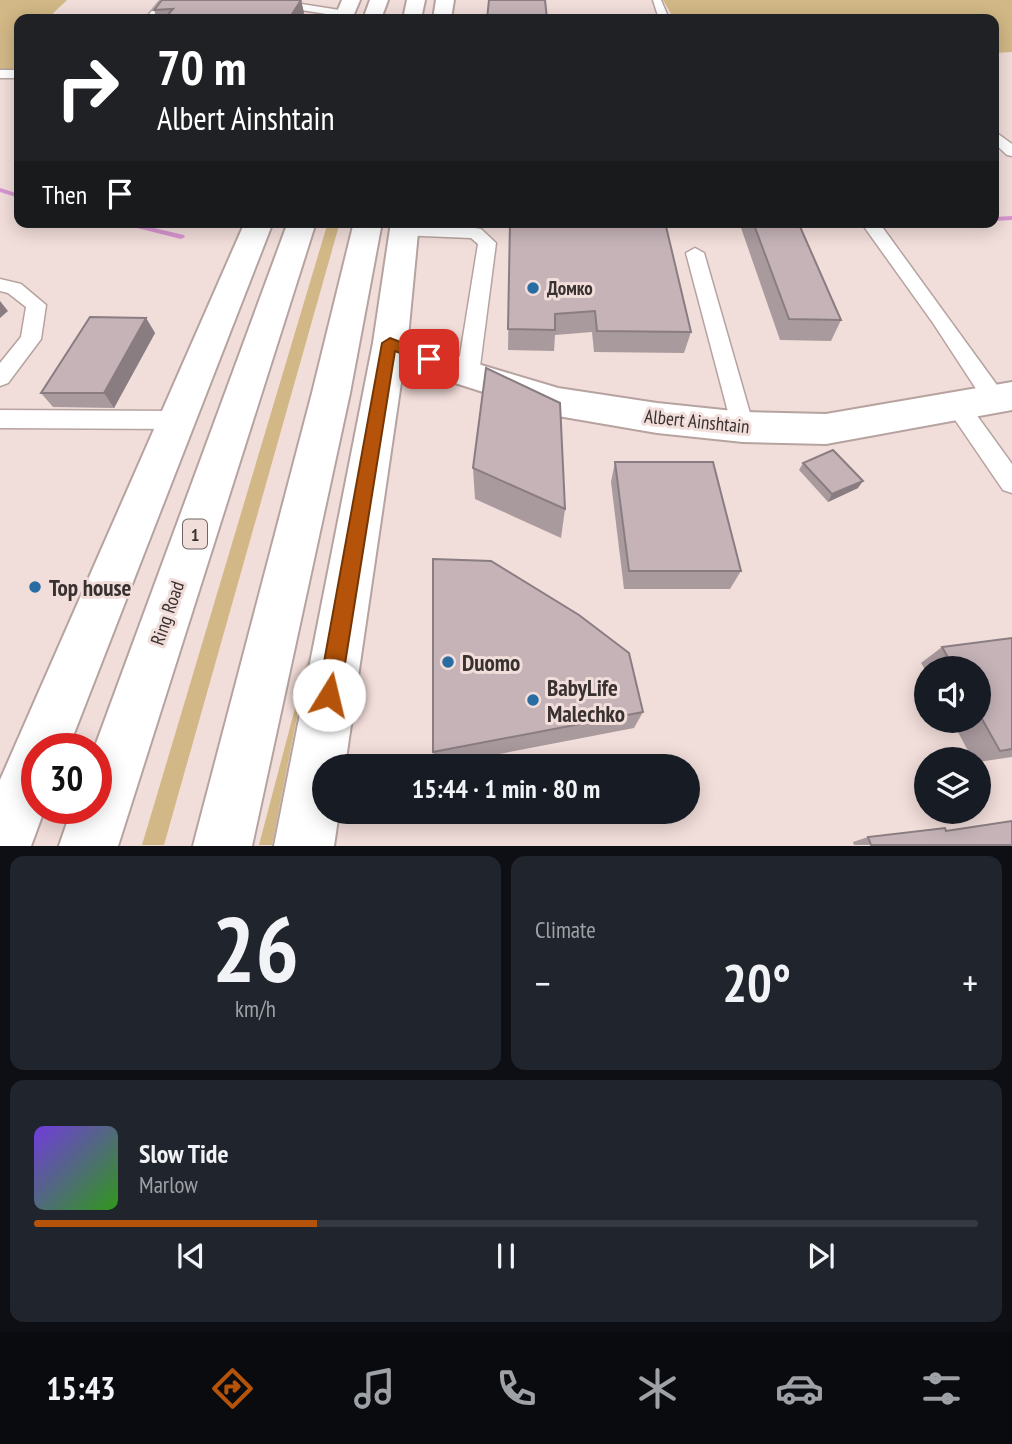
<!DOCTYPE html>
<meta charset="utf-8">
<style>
:root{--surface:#171b24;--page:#20242c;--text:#f1f3f6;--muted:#9ea1a6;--line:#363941;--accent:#b45309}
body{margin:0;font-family:"PT Sans Narrow",sans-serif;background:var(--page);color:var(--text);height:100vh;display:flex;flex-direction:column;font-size:26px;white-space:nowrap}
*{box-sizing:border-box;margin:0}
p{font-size:23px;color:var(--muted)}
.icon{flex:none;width:38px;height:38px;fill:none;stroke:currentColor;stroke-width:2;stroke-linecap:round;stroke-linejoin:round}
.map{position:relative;height:846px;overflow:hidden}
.drawer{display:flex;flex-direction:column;gap:10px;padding:10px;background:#0d0f14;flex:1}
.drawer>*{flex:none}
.guide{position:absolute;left:14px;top:14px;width:985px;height:214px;border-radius:14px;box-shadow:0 4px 18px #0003;background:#202124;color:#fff;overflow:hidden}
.tools{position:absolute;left:914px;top:656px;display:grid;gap:14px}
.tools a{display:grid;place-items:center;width:77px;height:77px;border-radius:50%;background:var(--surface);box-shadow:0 4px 18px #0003;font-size:35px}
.speed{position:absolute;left:21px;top:733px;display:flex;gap:14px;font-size:35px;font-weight:700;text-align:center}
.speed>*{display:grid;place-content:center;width:91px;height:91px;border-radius:50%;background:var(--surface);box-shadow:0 4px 18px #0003;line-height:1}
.speed .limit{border:10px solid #d22;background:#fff;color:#111}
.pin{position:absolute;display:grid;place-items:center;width:60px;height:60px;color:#fff;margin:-30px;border-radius:14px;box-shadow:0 4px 10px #0006}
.me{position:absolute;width:77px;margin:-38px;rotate:9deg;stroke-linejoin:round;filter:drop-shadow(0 0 5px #0008)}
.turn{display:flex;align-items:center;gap:24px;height:147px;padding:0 28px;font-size:32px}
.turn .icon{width:91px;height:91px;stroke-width:2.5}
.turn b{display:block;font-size:49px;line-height:60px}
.then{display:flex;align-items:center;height:66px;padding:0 28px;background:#0003;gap:14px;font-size:26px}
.big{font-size:52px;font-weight:700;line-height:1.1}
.drawer .card{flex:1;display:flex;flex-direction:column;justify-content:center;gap:10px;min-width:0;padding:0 24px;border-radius:14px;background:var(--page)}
.drawer .dial{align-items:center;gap:0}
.dial b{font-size:91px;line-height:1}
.song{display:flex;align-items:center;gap:21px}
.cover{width:84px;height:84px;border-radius:10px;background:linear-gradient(135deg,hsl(260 70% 55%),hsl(110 70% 35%))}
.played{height:7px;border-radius:4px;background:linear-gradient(90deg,var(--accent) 30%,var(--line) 30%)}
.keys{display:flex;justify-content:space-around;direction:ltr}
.heat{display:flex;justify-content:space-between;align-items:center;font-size:38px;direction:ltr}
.drawer .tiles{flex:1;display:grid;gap:10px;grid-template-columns:1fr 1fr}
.card:last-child{grid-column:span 2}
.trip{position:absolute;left:312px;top:754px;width:388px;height:70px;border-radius:35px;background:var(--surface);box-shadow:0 4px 18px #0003;font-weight:700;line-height:70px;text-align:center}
.tabs{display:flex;height:112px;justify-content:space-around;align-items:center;background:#090b0e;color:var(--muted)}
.tabs .icon{width:49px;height:49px}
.tabs .selected{color:var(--accent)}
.tabs b{font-size:32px;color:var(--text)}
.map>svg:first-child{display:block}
.green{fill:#d2b886}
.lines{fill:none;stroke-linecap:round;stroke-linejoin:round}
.stream{fill:#d895d0;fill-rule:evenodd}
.service-casing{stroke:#b6a3a0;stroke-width:3}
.minor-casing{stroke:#b6a3a0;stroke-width:4}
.trunk-casing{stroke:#b6a3a0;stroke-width:4}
.service{fill:#fff;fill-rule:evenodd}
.minor{fill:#fff;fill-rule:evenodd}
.trunk{fill:#fff;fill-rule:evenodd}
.wall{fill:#a99a9e}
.shaded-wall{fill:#8a7d81}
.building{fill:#c5b3b8;stroke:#8a7d81;stroke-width:2}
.route{fill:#b45309;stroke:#753606;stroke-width:2}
.poi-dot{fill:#296ca2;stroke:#f1ddda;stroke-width:2.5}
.labels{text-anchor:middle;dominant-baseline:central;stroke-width:6;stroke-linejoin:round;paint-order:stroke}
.shield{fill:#f1ddda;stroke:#706563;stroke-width:2}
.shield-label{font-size:18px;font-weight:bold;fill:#383130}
.poi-label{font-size:19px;font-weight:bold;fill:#383130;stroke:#f1ddda;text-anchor:start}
.street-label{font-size:19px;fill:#383130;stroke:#f1ddda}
.near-poi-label{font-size:23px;font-weight:bold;fill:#383130;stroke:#f1ddda;text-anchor:start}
</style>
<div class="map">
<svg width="1012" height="846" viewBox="0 0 1012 846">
<rect width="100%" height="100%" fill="#f1ddda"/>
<g class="green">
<path d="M0,0H67L47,19H19V72L0,71Z"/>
<path d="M663,0H1012V52L994,53V19H674Z"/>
<path d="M328,222H340L164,845H142Z"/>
<path d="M309,655L272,845H259Z"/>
</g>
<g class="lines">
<g class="stream">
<path d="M0,188L19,194V198L0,192Z"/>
<path d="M1012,216V220L994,221V217Z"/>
<path d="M113,222H128L184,235L185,237L181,239Z"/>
</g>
<g class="service-casing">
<g id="service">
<path d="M161,0H172L156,19H145Z"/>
<path d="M251,0H276L346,11L351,14L346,17L256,3Z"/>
<path d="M653,0H661L669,19H659Z"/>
<rect x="0" y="70" width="19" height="8"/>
<path d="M994,131L1012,144V156L1007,155L994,143Z"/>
<path d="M874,223L880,224L1002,392L1005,398L1002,404L994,406L986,404L933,323L865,228Z"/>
<path d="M404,226L475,228L481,229L496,243L479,374L476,379L468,382L460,379L457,374L478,244L471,238L398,235L395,231L398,227Z"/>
<path d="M695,248L704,253L754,427L751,433L743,436L735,433L732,427L686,253Z"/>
<path d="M0,279L21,284L46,305L41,339L8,383L0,386V363L21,337L26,307L8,293L0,291Z"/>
<path d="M957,397L965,399L1012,464V493L1003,490L949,411L946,405L949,399Z"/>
<path d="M0,410L177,411L185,414L188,420L185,426L177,429L0,428Z"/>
</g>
</g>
<g class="minor-casing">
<g id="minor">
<path d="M342,0H360L352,19H334Z"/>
<path d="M436,0H454L451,19H433Z"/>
<path d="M245,222H273L68,749H37V808H45L31,846H0V780Z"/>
<path d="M391,222H419L408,337L481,365L558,388L657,403L743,412L826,414L1012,382V410L826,444L743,442L657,433L558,416L455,383L404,362L345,766H324V812H339L334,846H274L373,343Z"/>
</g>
</g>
<g class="trunk-casing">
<g id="trunk">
<path d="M370,0H388L381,19H363Z"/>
<path d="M407,0H425L421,19H403Z"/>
<path d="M288,222H316L118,846H59L72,808H96V749H94Z"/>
<path d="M354,222H382L350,393L252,846H193L312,393Z"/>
</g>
</g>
<use href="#service" class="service"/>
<use href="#minor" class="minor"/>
<use href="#trunk" class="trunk"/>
</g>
<g class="wall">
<path d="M301,0L304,13L300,19H157L154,10Z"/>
<path d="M510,222L691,332L684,353L594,352L592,332L555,335L554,351L508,350Z"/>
<path d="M741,222H798L841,320L831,341L780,340L740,225Z"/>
<path d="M146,318L155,333L114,408L53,407L41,393Z"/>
<path d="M615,462L741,571L730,589H624L611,482Z"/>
<path d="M803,463L858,488L828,502L799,470Z"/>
<path d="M473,468L565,509L561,538L475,499Z"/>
<path d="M1012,638V757L978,762V760H973L952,721H978V668H926V671L921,663L942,647Z"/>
<path d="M643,712L634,728L437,766L433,752Z"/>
<path d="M946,831L1012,845H854L853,842L868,837Z"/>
</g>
<g class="shaded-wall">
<path d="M301,0L304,13L300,19H289Z"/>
<path d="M0,301L8,311L0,318Z"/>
<path d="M146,318L155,333L114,408L104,393Z"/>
<path d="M863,481L858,488L828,502L832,494Z"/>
</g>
<g class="building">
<path d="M162,0H301L289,19H164L173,9L154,10Z"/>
<path d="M489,0H545L547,19H487Z"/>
<path d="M510,222H665L691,332L597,331L595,311L555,314V330L508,329Z"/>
<path d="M753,222H798L841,320L789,319Z"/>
<path d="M90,317L146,318L104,393H41Z"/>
<path d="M486,368L560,403L565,509L473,468Z"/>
<path d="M833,450L863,481L832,494L803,463Z"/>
<path d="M615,462H713L741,571H629Z"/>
<path d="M433,559L491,561L579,615L629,653L643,712L433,752Z"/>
<path d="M1012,638V749L1000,751L978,712V668H954L942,647Z"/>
<path d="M1012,821V845H871L868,837L945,828L946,831Z"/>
</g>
<path class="route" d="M390,338L434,355L436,359L429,364L395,351L340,695L337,703L329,706L322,703L318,695L382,343Z"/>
<g class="poi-dot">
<circle cx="533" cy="288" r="7"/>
<circle cx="35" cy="587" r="7"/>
<circle cx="448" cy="662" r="7"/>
<circle cx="533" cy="700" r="7"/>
</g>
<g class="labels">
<rect class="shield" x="183" y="519.5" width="24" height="29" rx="5"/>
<g class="shield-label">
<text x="195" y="534">1</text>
</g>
<g class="poi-label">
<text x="547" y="288">Домко</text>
</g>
<g class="street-label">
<text transform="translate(697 421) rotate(6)">Albert Ainshtain</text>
<text transform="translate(167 613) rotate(-71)">Ring Road</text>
</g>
<g class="near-poi-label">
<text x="49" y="587">Top house</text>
<text x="462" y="662">Duomo</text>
<text x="547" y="687">BabyLife<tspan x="547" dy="26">Malechko</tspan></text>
</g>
</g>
</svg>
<div class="tools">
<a><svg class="icon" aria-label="sound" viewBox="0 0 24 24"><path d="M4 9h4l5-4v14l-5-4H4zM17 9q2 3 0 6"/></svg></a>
<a><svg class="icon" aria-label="layers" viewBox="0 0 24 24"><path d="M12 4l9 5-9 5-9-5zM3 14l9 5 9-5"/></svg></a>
</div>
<div class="speed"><div class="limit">30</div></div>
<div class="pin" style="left:429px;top:359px;background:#d93025"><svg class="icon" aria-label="arrive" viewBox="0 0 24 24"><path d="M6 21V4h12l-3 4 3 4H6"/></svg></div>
<svg class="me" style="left:329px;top:695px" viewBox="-20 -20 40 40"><circle r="19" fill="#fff"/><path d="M0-13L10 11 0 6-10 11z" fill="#b45309"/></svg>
<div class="trip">15:44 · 1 min · 80 m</div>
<div class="guide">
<div class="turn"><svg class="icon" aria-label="right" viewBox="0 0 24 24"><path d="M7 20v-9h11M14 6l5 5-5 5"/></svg><div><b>70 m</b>Albert Ainshtain</div></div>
<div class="then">Then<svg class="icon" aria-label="arrive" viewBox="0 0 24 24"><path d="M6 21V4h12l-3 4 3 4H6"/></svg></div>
</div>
</div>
<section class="drawer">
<div class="tiles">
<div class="card dial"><b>26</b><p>km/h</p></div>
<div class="card"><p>Climate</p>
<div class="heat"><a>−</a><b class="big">20°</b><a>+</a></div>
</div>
<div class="card">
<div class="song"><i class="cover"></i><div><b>Slow Tide</b><p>Marlow</p></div></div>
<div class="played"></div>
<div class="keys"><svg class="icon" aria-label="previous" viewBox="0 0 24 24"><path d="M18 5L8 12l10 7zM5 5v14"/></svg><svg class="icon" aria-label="pause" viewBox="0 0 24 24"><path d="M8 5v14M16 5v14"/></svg><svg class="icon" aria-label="next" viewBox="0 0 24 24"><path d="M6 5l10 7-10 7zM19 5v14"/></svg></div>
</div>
</div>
</section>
<nav class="tabs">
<b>15:43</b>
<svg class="icon selected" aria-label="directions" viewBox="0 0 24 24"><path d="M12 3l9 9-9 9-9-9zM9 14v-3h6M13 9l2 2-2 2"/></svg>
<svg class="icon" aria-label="music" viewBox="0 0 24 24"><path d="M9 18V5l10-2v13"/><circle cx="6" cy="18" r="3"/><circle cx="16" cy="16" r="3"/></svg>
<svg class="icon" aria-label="phone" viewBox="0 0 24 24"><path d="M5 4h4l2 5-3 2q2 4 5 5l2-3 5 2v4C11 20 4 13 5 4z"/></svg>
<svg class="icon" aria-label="climate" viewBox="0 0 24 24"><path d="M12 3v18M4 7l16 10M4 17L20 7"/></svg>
<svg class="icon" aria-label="car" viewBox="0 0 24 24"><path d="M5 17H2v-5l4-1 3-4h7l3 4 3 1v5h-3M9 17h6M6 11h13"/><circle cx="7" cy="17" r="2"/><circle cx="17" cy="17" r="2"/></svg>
<svg class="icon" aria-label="filters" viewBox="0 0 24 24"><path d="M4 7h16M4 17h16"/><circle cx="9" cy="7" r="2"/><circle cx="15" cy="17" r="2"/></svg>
</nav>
